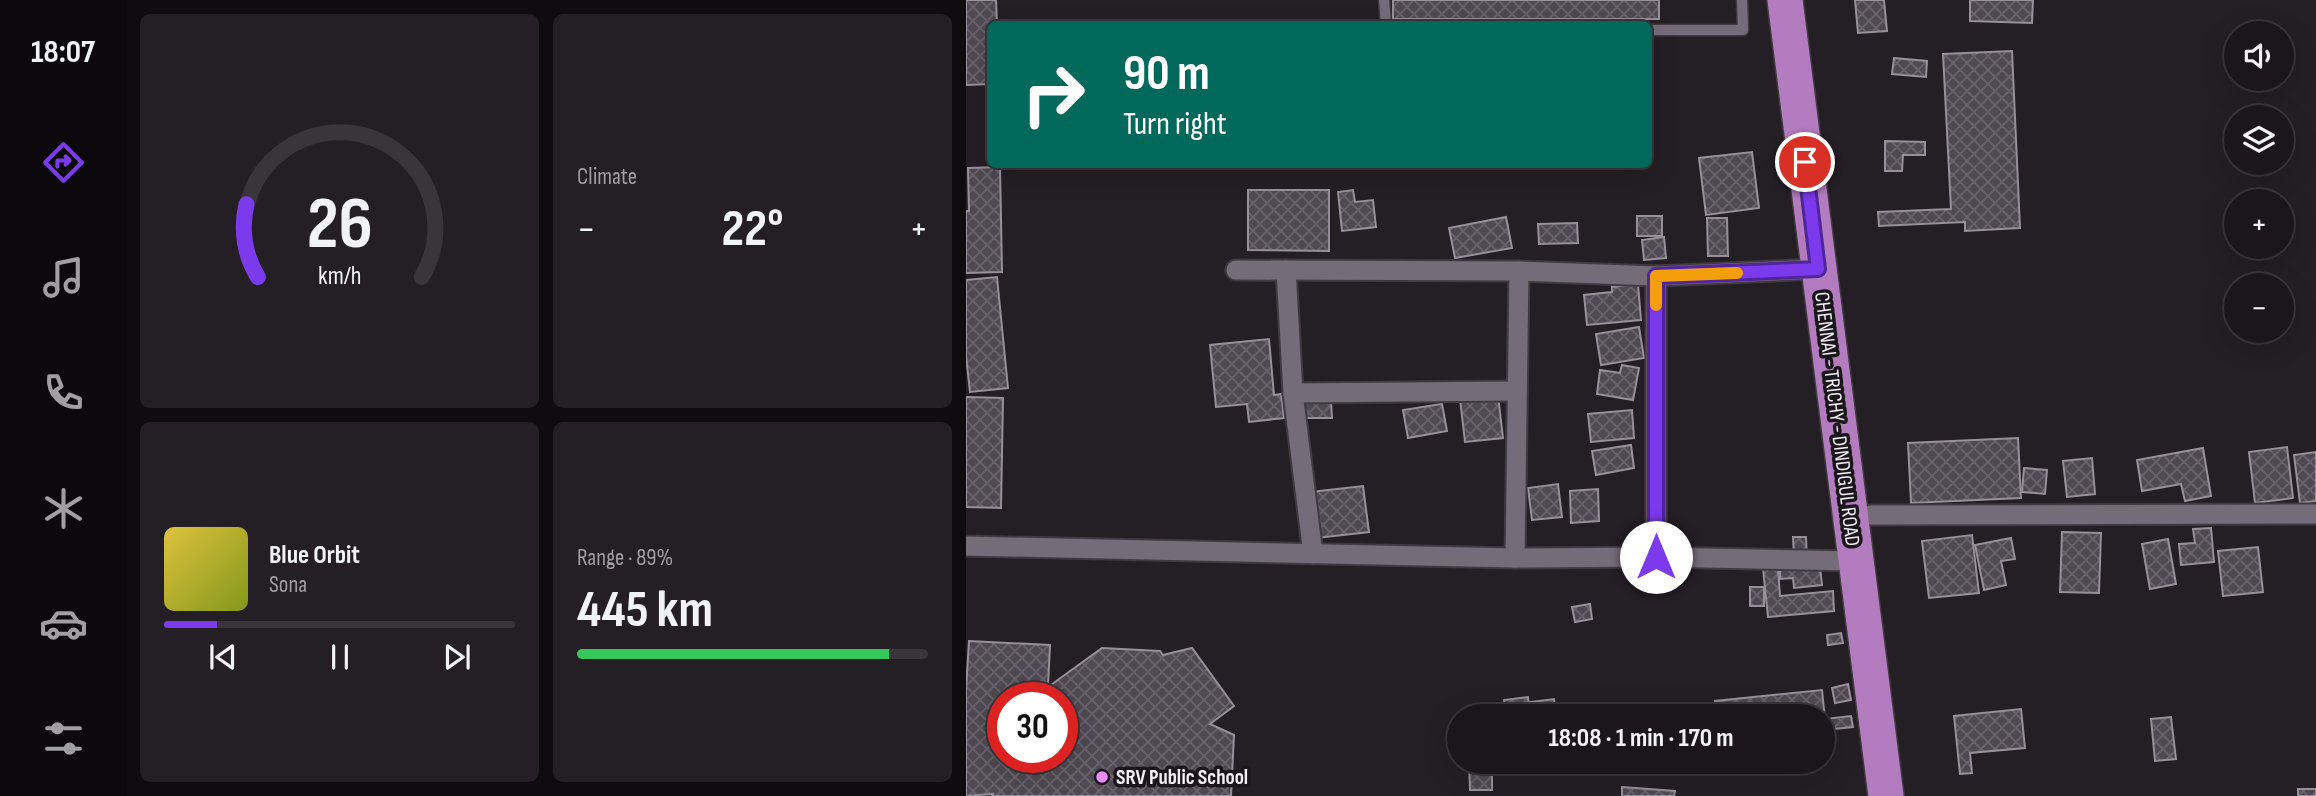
<!DOCTYPE html>
<meta charset="utf-8">
<style>
:root{--surface:#1b161c;--page:#241f25;--text:#f1f3f6;--muted:#a09fa3;--line:#39353b;--accent:#7c3aed}
body{margin:0;font-family:"Sofia Sans Condensed",sans-serif;background:var(--page);color:var(--text);height:100vh;display:flex;flex-direction:column;font-size:26px;white-space:nowrap}
*{box-sizing:border-box;margin:0}
p{font-size:23px;color:var(--muted)}
.icon{flex:none;width:38px;height:38px;fill:none;stroke:currentColor;stroke-width:2;stroke-linecap:round;stroke-linejoin:round}
.map{position:relative;flex:1;overflow:hidden}
.panel{display:flex;flex-direction:column;gap:14px;padding:14px;background:#0f0c0f;width:840px}
.panel>*{flex:none}
.banner{position:absolute;left:21px;top:21px;width:665px;height:147px;border-radius:10px;box-shadow:0 7px 28px #0002,0 0 0 2px var(--line);background:#00695c;color:#fff;overflow:hidden}
.tools{position:absolute;left:1258px;top:21px;display:grid;gap:14px}
.tools a{display:grid;place-items:center;width:70px;height:70px;border-radius:50%;background:var(--surface);box-shadow:0 7px 28px #0002,0 0 0 2px var(--line);font-size:35px}
.speed{position:absolute;left:21px;top:682px;display:flex;gap:14px;font-size:35px;font-weight:700;text-align:center}
.speed>*{display:grid;place-content:center;width:91px;height:91px;border-radius:50%;background:var(--surface);box-shadow:0 7px 28px #0002,0 0 0 2px var(--line);line-height:1}
.speed .limit{border:10px solid #d22;background:#fff;color:#111}
.pin{position:absolute;display:grid;place-items:center;width:60px;height:60px;color:#fff;margin:-30px;border:4px solid #fff;border-radius:50%;box-shadow:0 2px 7px #0007}
.me{position:absolute;width:77px;margin:-38px;rotate:0deg;stroke-linejoin:round;filter:drop-shadow(0 0 5px #0008)}
.turn{display:flex;align-items:center;gap:24px;height:147px;padding:0 21px;font-size:32px}
.turn .icon{width:91px;height:91px;stroke-width:2.5}
.turn b{display:block;font-size:49px;line-height:60px}
.big{font-size:52px;font-weight:700;line-height:1.1}
.panel .tile{flex:1;display:flex;flex-direction:column;justify-content:center;gap:10px;min-width:0;padding:0 24px;border-radius:10px;background:var(--page)}
.panel .dial{align-items:center;gap:0}
.dial svg{height:182px;overflow:visible;fill:none;stroke:var(--line);stroke-width:7;stroke-linecap:round;text-anchor:middle}
.dial text{fill:var(--text);stroke:none}
.song{display:flex;align-items:center;gap:21px}
.cover{width:84px;height:84px;border-radius:10px;background:linear-gradient(135deg,hsl(50 70% 55%),hsl(70 70% 35%))}
.played{height:7px;border-radius:4px;background:linear-gradient(90deg,var(--accent) 15%,var(--line) 15%)}
.keys{display:flex;justify-content:space-around;direction:ltr}
.heat{display:flex;justify-content:space-between;align-items:center;font-size:38px;direction:ltr}
.charge{height:10px;border-radius:5px;background:linear-gradient(90deg,#34c759 89%,var(--line) 0)}
.panel .tiles{flex:1;display:grid;gap:14px;grid-template-columns:repeat(2,1fr)}
.trip{position:absolute;left:481px;top:704px;width:388px;height:70px;border-radius:35px;background:var(--surface);box-shadow:0 7px 28px #0002,0 0 0 2px var(--line);font-weight:700;line-height:70px;text-align:center}
main{display:flex;flex:1;min-height:0}
.tab-bar{display:flex;flex-direction:column;width:126px;justify-content:space-around;align-items:center;background:#0b090b;color:var(--muted)}
.tab-bar .icon{width:49px;height:49px}
.tab-bar .selected{color:var(--accent)}
.tab-bar b{font-size:32px;color:var(--text)}
.map>svg:first-child{display:block}
.building{fill:url(#building-cross-hatch);stroke:#978f99;stroke-width:2;fill-rule:evenodd}
.lines{fill:none;stroke-linecap:round;stroke-linejoin:round}
.lane-casing{stroke:#403b41;stroke-width:13}
.street-casing{stroke:#403b41;stroke-width:23}
.highway-casing{stroke:#403b41;stroke-width:38}
.lane{stroke:#746c76;stroke-width:10}
.street{stroke:#746c76;stroke-width:19}
.highway{stroke:#b37cbf;stroke-width:35}
.route-casing{stroke:#51269a;stroke-width:18}
.route{stroke:#7c3aed;stroke-width:12}
.slow{stroke:#f59e0b;stroke-width:12}
.poi-dot{fill:#e98dfe;stroke:#1b151c;stroke-width:2.5}
.labels{text-anchor:middle;dominant-baseline:central;stroke-width:7;stroke-linejoin:round;paint-order:stroke}
.street-label{font-size:21px;fill:#f4f0f5;stroke:#1b151c}
.poi-label{font-size:21px;font-weight:bold;fill:#f4f0f5;stroke:#1b151c;text-anchor:start}
</style>
<main>
<nav class="tab-bar">
<b>18:07</b>
<svg class="icon selected" aria-label="directions" viewBox="0 0 24 24"><path d="M12 3l9 9-9 9-9-9zM9 14v-3h6M13 9l2 2-2 2"/></svg>
<svg class="icon" aria-label="music" viewBox="0 0 24 24"><path d="M9 18V5l10-2v13"/><circle cx="6" cy="18" r="3"/><circle cx="16" cy="16" r="3"/></svg>
<svg class="icon" aria-label="phone" viewBox="0 0 24 24"><path d="M5 4h4l2 5-3 2q2 4 5 5l2-3 5 2v4C11 20 4 13 5 4z"/></svg>
<svg class="icon" aria-label="climate" viewBox="0 0 24 24"><path d="M12 3v18M4 7l16 10M4 17L20 7"/></svg>
<svg class="icon" aria-label="car" viewBox="0 0 24 24"><path d="M5 17H2v-5l4-1 3-4h7l3 4 3 1v5h-3M9 17h6M6 11h13"/><circle cx="7" cy="17" r="2"/><circle cx="17" cy="17" r="2"/></svg>
<svg class="icon" aria-label="filters" viewBox="0 0 24 24"><path d="M4 7h16M4 17h16"/><circle cx="9" cy="7" r="2"/><circle cx="15" cy="17" r="2"/></svg>
</nav>
<section class="panel">
<div class="tiles">
<div class="tile dial"><svg viewBox="0 0 100 80">
<path d="M14 69A42 42 0 1 1 86 69"/>
<path d="M14 69A42 42 0 0 1 9 37" stroke="#7c3aed"/>
<text x="50" y="56" font-size="32" font-weight="700">26</text>
<text x="50" y="72" font-size="11">km/h</text>
</svg></div>
<div class="tile"><p>Climate</p>
<div class="heat"><a>−</a><b class="big">22°</b><a>+</a></div>
</div>
<div class="tile">
<div class="song"><i class="cover"></i><div><b>Blue Orbit</b><p>Sona</p></div></div>
<div class="played"></div>
<div class="keys"><svg class="icon" aria-label="previous" viewBox="0 0 24 24"><path d="M18 5L8 12l10 7zM5 5v14"/></svg><svg class="icon" aria-label="pause" viewBox="0 0 24 24"><path d="M8 5v14M16 5v14"/></svg><svg class="icon" aria-label="next" viewBox="0 0 24 24"><path d="M6 5l10 7-10 7zM19 5v14"/></svg></div>
</div>
<div class="tile"><p>Range · 89%</p><b class="big">445 km</b><div class="charge"></div></div>
</div>
</section>
<div class="map">
<svg width="1350" height="796" viewBox="0 0 1350 796">
<defs>
<pattern id="building-cross-hatch" width="8" height="8" patternUnits="userSpaceOnUse" patternTransform="scale(1.75)"><rect width="8" height="8" fill="#4f4951"/><path d="M0 0l8 8M0 8l8-8" fill="none" stroke="#69646b"/></pattern>
</defs>
<rect width="100%" height="100%" fill="#241e25"/>
<g class="building">
<path d="M0,0H30L31,24H24V84L0,85Z"/>
<rect x="427" y="0" width="266" height="19"/>
<path d="M889,0H918L921,31L892,33Z"/>
<path d="M1004,0H1067L1066,23L1004,21Z"/>
<path d="M1046,51L1054,228L999,231V222L913,226L912,212L985,209L977,54Z"/>
<path d="M928,58L961,61L960,77L926,74Z"/>
<path d="M919,141L959,142V155H937L936,171H919Z"/>
<path d="M786,152L793,208L740,215L733,158Z"/>
<path d="M34,167L36,272L0,273V211H3L2,168Z"/>
<path d="M282,190H363V251L282,250Z"/>
<path d="M387,190L389,202L407,200L410,227L376,231L372,192Z"/>
<rect x="671" y="216" width="25" height="20"/>
<path d="M540,217L546,248L489,258L483,228Z"/>
<path d="M741,218H761L762,256H742Z"/>
<path d="M611,223L612,243L573,244L572,224Z"/>
<path d="M698,237L700,258L678,260L676,240Z"/>
<path d="M31,277L42,388L4,392L0,356V280Z"/>
<path d="M672,284L675,320L621,325L618,295L646,292V287Z"/>
<path d="M673,327L678,358L635,365L630,334Z"/>
<path d="M303,339L308,395L315,394L318,418L283,422L281,404L250,407L244,345Z"/>
<path d="M656,365L673,368L667,400L631,394L634,370L654,373Z"/>
<path d="M532,395L537,438L499,442L494,399Z"/>
<path d="M0,397L37,398L35,508L0,507Z"/>
<path d="M338,401H365L366,418H338Z"/>
<path d="M476,404L481,431L442,438L437,410Z"/>
<path d="M666,410L668,438L625,442L622,414Z"/>
<path d="M1052,438L1055,498L945,503L942,443Z"/>
<path d="M665,445L668,468L630,475L626,451Z"/>
<path d="M1321,447L1327,498L1289,503L1283,452Z"/>
<path d="M1237,448L1245,496L1219,501L1215,484L1176,491L1171,460Z"/>
<path d="M1350,452V501L1334,503L1328,455Z"/>
<path d="M1126,458L1129,494L1101,497L1097,461Z"/>
<path d="M1058,468L1081,470L1079,494L1056,492Z"/>
<path d="M592,484L596,517L566,520L562,488Z"/>
<path d="M397,486L403,532L351,538L345,492Z"/>
<path d="M632,489L633,521L605,523L604,491Z"/>
<path d="M1245,528L1248,562L1215,565L1213,544L1229,543L1227,529Z"/>
<path d="M1096,532L1135,533L1133,593L1094,592Z"/>
<path d="M1006,535L1013,593L963,598L956,541Z"/>
<path d="M827,537H840L841,559H828Z"/>
<path d="M1045,538L1049,559L1035,561L1040,585L1018,590L1009,545Z"/>
<path d="M1202,539L1210,584L1184,589L1176,544Z"/>
<path d="M1292,547L1297,592L1257,596L1252,551Z"/>
<path d="M854,566L856,585L828,588L827,578L814,579V570Z"/>
<path d="M812,568L814,596L867,591L868,611L802,617L797,569Z"/>
<rect x="784" y="587" width="14" height="19"/>
<path d="M624,604L626,619L609,622L606,607Z"/>
<path d="M875,633L877,643L862,645L861,635Z"/>
<path d="M3,641L84,645L82,687L136,648L194,651L197,655L226,648L268,706L244,724L268,735L265,796H26L27,794L0,796V689ZM37,698H96V758H37Z"/>
<path d="M882,684L885,700L869,703L866,688Z"/>
<path d="M856,690L859,719L885,716L887,727L858,730V716H751L749,701Z"/>
<path d="M562,697L564,716H540L538,700Z"/>
<path d="M588,699L590,716H566L564,702Z"/>
<path d="M1055,709L1059,748L1004,753L1006,773L994,774L988,716Z"/>
<path d="M1205,717L1210,759L1189,761L1185,719Z"/>
<path d="M503,761H588V774L526,775V790H504Z"/>
<path d="M656,787L709,791L708,796H656Z"/>
<rect x="1332" y="789" width="18" height="7"/>
</g>
<g class="lines">
<g class="lane-casing">
<g id="lane">
<path d="M418,0L420,24"/>
<path d="M682,30H777L776,0"/>
</g>
</g>
<g class="street-casing">
<g id="street">
<path d="M270,270L553,271L690,276L852,269"/>
<path d="M320,270L327,393L347,554"/>
<path d="M690,276V557"/>
<path d="M327,393L551,391"/>
<path d="M905,515L1350,514"/>
<path d="M0,546L549,558L690,557L889,561"/>
<path d="M549,558L553,271"/>
</g>
</g>
<g class="highway-casing">
<path id="highway" d="M819,0L920,796"/>
</g>
<use href="#lane" class="lane"/>
<use href="#street" class="street"/>
<use href="#highway" class="highway"/>
</g>
<g class="lines">
<g class="route-casing">
<path id="route" d="M690,557V276L852,269L839,162"/>
</g>
<use href="#route" class="route"/>
<path class="slow" d="M690,305V276L771,273"/>
</g>
<circle class="poi-dot" cx="136" cy="777" r="7"/>
<g class="labels">
<g class="street-label">
<text transform="translate(871 419) rotate(83)">CHENNAI - TRICHY - DINDIGUL ROAD</text>
</g>
<g class="poi-label">
<text x="150" y="777">SRV Public School</text>
</g>
</g>
</svg>
<div class="tools">
<a><svg class="icon" aria-label="sound" viewBox="0 0 24 24"><path d="M4 9h4l5-4v14l-5-4H4zM17 9q2 3 0 6"/></svg></a>
<a><svg class="icon" aria-label="layers" viewBox="0 0 24 24"><path d="M12 4l9 5-9 5-9-5zM3 14l9 5 9-5"/></svg></a>
<a>+</a>
<a>−</a>
</div>
<div class="speed"><div class="limit">30</div></div>
<div class="pin" style="left:839px;top:162px;background:#d93025"><svg class="icon" aria-label="arrive" viewBox="0 0 24 24"><path d="M6 21V4h12l-3 4 3 4H6"/></svg></div>
<svg class="me" style="left:690px;top:557px" viewBox="-20 -20 40 40"><circle r="19" fill="#fff"/><path d="M0-13L10 11 0 6-10 11z" fill="#7c3aed"/></svg>
<div class="trip">18:08 · 1 min · 170 m</div>
<div class="banner">
<div class="turn"><svg class="icon" aria-label="right" viewBox="0 0 24 24"><path d="M7 20v-9h11M14 6l5 5-5 5"/></svg><div><b>90 m</b>Turn right</div></div>
</div>
</div>
</main>
